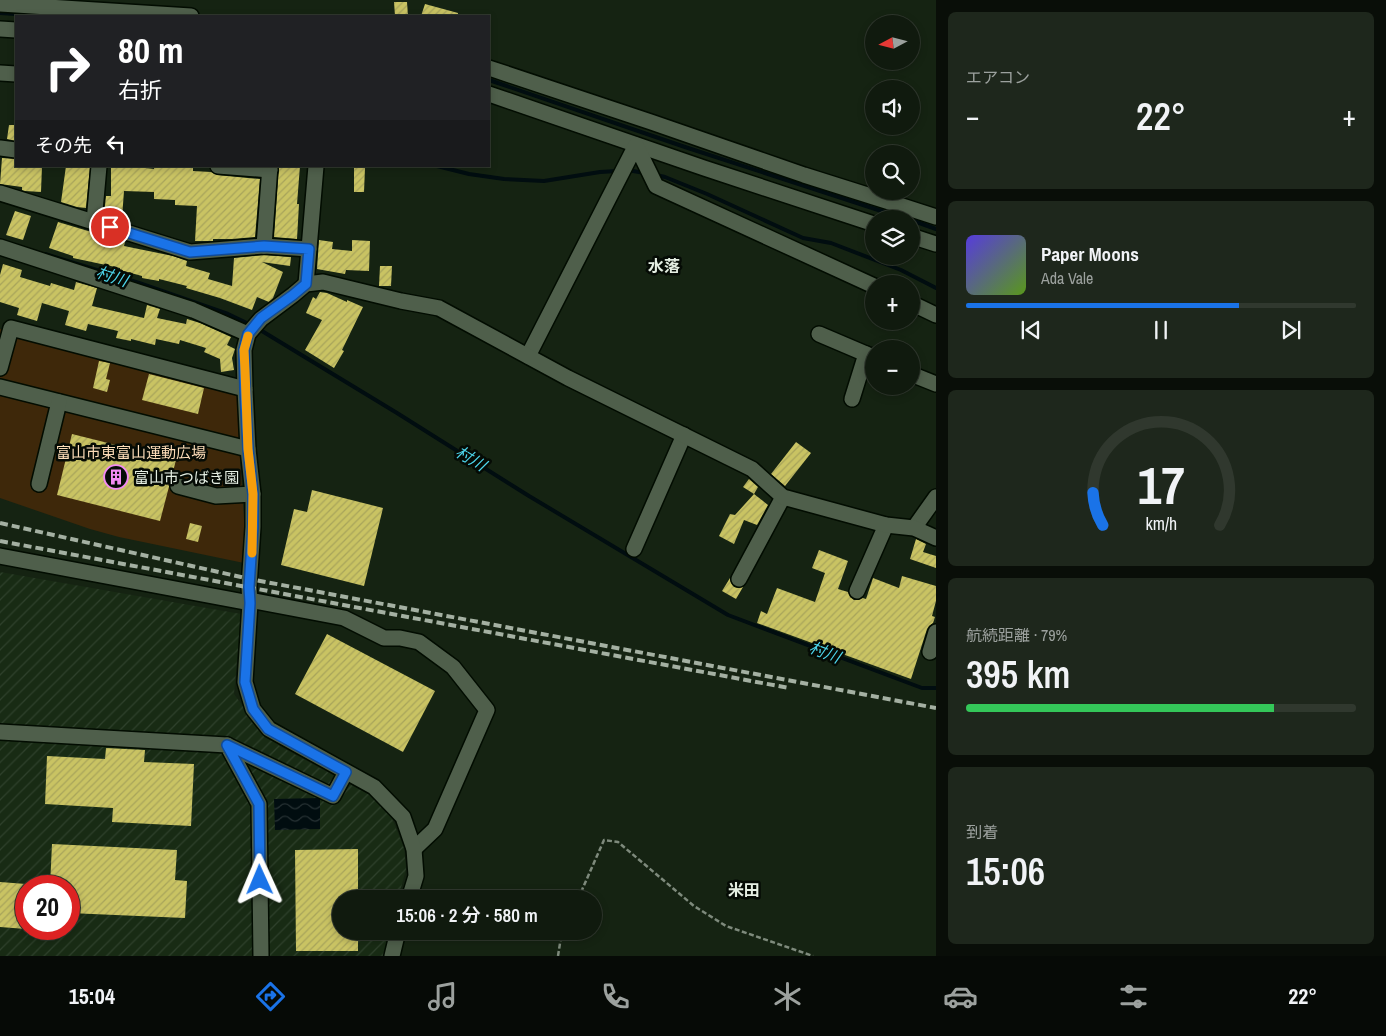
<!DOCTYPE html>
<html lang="ja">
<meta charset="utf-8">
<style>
:root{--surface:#101a0e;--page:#1e271c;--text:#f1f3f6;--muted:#9ca19e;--line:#30382e;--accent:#1a73e8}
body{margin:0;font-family:"Archivo Narrow","Noto Sans JP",sans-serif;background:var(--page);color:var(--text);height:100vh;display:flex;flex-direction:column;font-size:19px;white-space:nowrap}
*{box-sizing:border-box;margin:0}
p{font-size:16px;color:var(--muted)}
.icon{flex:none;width:28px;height:28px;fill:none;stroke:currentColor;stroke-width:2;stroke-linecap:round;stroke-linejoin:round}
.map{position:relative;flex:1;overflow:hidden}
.drawer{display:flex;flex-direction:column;gap:12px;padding:12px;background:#090e08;width:450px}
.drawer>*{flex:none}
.top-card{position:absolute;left:15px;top:15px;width:475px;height:152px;border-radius:0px;box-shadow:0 2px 8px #0003,0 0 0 1px var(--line);background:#202124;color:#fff;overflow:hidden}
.needle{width:32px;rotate:263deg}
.buttons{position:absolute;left:865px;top:15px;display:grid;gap:10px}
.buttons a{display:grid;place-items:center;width:55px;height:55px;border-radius:50%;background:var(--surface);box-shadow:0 2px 8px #0003,0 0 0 1px var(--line);font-size:25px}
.speed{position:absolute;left:15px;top:875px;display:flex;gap:10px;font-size:25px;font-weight:700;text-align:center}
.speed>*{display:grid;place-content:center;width:65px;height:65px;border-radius:50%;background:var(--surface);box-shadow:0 2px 8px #0003,0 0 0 1px var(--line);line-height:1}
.speed .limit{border:8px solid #d22;background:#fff;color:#111}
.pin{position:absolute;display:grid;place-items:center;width:42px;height:42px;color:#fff;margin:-21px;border:2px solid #fff;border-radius:50%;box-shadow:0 1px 5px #0007}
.me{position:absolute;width:55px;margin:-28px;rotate:359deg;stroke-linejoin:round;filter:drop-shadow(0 0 4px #0008)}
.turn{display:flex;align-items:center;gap:18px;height:105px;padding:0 20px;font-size:22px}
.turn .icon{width:65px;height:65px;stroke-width:2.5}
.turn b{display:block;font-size:35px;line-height:42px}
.then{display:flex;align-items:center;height:48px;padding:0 20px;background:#0003;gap:10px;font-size:19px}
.big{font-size:38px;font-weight:600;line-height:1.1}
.drawer .tile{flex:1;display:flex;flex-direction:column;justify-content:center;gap:8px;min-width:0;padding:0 18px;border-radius:8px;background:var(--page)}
.drawer .dial{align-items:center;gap:0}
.dial svg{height:130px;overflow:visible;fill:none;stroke:var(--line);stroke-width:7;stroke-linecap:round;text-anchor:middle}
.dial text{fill:var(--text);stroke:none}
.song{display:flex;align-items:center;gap:15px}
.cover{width:60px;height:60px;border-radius:8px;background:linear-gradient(135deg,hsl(250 70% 55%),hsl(90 70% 35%))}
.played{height:5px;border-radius:2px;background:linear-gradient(90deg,var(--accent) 70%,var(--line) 70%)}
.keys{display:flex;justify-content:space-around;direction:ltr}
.heat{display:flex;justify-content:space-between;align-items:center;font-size:28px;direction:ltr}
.charge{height:8px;border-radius:4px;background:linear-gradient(90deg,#34c759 79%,var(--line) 0)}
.trip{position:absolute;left:332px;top:890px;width:270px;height:50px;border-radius:25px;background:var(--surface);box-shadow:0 2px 8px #0003,0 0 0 1px var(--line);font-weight:600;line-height:50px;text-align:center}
.menu{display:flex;height:80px;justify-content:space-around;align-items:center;background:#060a06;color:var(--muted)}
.menu .icon{width:35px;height:35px}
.menu .on{color:var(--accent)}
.menu b{font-size:22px;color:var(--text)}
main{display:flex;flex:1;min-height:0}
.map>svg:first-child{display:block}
.industrial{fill:url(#industrial-furrows);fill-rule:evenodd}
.green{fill:#3e280a}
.water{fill:url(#water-waves)}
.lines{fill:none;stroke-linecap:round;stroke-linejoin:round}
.stream{stroke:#010d10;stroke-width:4}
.building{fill:url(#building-hatch)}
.minor-casing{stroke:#020c01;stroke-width:18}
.path{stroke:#7e8a7c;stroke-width:2.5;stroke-dasharray:5 2.5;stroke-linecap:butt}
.minor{stroke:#4f5f4b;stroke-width:15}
.rail{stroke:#a4b0a2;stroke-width:4;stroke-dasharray:8 4;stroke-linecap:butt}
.route-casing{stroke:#114b97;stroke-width:12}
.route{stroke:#1a73e8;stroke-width:9}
.slow{stroke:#f59e0b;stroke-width:9}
.labels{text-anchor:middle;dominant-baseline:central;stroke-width:5;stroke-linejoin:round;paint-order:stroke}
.park-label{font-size:15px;fill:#fcdcb8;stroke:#050b05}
.poi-label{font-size:15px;fill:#e5efe3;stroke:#050b05;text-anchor:start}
.neighbourhood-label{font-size:16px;font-weight:bold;fill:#e5efe3;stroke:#050b05}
.water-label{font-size:16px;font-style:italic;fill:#4dd5eb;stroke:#050b05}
</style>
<main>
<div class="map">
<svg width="936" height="956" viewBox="0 0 936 956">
<defs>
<pattern id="industrial-furrows" width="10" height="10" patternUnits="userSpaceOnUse" patternTransform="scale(1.25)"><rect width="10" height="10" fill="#182b14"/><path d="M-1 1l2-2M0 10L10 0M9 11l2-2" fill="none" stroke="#2e402b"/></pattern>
<pattern id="water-waves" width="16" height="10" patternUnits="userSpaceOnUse" patternTransform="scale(1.25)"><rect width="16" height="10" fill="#010d10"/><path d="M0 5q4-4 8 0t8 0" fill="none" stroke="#263133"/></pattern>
<pattern id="building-hatch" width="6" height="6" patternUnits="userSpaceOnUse" patternTransform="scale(1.25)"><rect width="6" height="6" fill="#c9c363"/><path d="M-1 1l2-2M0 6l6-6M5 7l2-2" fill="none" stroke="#a8a45b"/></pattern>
</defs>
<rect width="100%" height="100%" fill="#152312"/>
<path class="industrial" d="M0,572L241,614L234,694L258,727L281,747L370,795L391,816L404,848L406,869L398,899H341V931H390L383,956H0ZM26,886H69V929H26Z"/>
<path class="green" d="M0,329L238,391L240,459L244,519V563L119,537L90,529L0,498Z"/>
<path class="water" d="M320,798V829L275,830L274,799Z"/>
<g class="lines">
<g class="stream">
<path d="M0,13L47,16"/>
<path d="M489,80L685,147L906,219"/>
<path d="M437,166L469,174L504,179L544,181L600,172L617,171"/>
<path d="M627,170L645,173"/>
<path d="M656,175L665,177L707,194L803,238L831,243L901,270L936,288"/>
<path d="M911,220L936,229"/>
<path d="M45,254L139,283L228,314L251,325"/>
<path d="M257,328L397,413L529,496L728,615L922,688H936"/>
</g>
</g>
<g class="building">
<path d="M394,2H407L408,16H395Z"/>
<path d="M425,4L458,13V16H421Z"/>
<path d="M9,125H16V141L7,139Z"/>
<path d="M2,158L16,159V166H42L41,192L25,191L22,190V187L0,184Z"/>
<path d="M66,166L90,167L86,208L77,207L61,202Z"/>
<path d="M111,166H128L154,169V167L193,168V171L211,172L217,175L260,179L255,237L232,239H213V241H195L197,206L175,205V200L154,199V192L124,191L122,218H111L104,215L106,196H111Z"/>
<path d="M279,166H300L297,204H299L297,239L274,237Z"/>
<path d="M354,167L365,168L364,192H354Z"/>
<path d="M15,211L31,216L23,240L6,235Z"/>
<path d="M58,222L125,242L124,246L173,256L187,261L186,266L210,273L208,279L232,286L234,258L264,255L291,257L290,266L262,262L283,272L273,298L269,302L257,297L252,310L220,298L186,288L187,286L159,279V281L142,278V276L120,270V268L73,258V256L49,248Z"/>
<path d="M319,240L333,242L332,249L352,251V240L370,241L369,271L346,270L345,274L317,269Z"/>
<path d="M3,264L22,270L20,277L50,286L51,283L74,290L76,282L97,288L92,306L144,318L147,305L160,309L157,318L186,324L187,319L200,323L231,337L227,345L235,349L232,358L234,370L221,372L220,359L204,352L206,348L180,340L179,344L156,339L155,345L131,339V341L116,338L118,331L88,324L86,331L65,325L69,311L42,303L37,321L17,315L19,308L0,302V275Z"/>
<path d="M380,266H392L391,286H379Z"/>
<path d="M320,292L327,293L347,302V300L363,307L342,350L344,351L334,368L305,350L322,320L306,313L313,297L316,299Z"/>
<path d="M99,361L110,363L106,379L110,380L107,392L93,388Z"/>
<path d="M149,374L204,388L198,414L142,400Z"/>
<path d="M72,434L176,460L160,521L57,495Z"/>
<path d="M796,442L811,453L785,486L771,474Z"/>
<path d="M749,479L758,487L754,494L743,487Z"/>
<path d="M312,490L383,508L364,586L281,565L294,509L307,512Z"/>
<path d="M754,494L768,505L757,525L744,520L734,544L719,536L730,514L735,515Z"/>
<path d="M190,523L202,526L198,542L186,539Z"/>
<path d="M916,539L926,544L923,552L936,556V568L910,559Z"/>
<path d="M819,550L848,561L838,589L848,592L850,597L854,600H858L863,598L866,599L873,578L899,588L902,576L936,586V601L932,616L935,617L933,623L929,626L927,629L911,679L757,623L761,611L767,614L777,588L815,602L825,573L812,568Z"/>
<path d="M730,578L731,583L734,587L739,588L743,587L736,599L722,591Z"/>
<path d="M327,634L435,691L403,752L295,694Z"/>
<path d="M106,748L145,750L144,762L194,764L191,826L112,822L113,808L45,804L47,756L105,759Z"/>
<path d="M52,844L177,850L175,880L187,881L185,918L69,913V886H50Z"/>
<path d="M358,849V899H341V931H358V951H296L295,850Z"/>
<path d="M0,882L26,884V929L0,927Z"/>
</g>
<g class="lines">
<g class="minor-casing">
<g id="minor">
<path d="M0,4L191,16"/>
<path d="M0,29L16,30"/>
<path d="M489,68L651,122L804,175L899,205L936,217"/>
<path d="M0,73L16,74"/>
<path d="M489,94L704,168L874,224"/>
<path d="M0,148L16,150"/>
<path d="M218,166L270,170"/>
<path d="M0,193L190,252L264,246L309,249"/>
<path d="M94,222L99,166"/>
<path d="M911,236L936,244"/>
<path d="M264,246L270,166"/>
<path d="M0,247L193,310L248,334"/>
<path d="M306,284L316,166"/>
<path d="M911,303L936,315"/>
<path d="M819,334L866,354"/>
<path d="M528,356L636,145L656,186L874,286"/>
<path d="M0,368L11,328L245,389"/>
<path d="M911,374L936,384"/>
<path d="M0,387L248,449"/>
<path d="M852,399L866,354L874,357"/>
<path d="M39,484L59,402"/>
<path d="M178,486L216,496L253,494"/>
<path d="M914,528L936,497"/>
<path d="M634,549L684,435"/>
<path d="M0,556L250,603"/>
<path d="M739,579L783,497"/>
<path d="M857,591L886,525"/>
<path d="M250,600L344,618L384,638H400L419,642L453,667L487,710L435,829L414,849"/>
<path d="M930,652L936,632"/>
<path d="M0,732L227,745L259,804L261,956"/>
<path d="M227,745L333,796L346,772"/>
<path d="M409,899L416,876L414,849L403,817L374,787L269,729L253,709L245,682L250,603L249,587L253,527V494L248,449L245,389L244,350L248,334L261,319L293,295L306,284L323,282L401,301L439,308L568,378L752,469L783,497L886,525L914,528L936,538"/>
<path d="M392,956L398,931"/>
</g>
</g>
<g class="path">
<path d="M578,899L604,840L618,842L694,906L726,926L813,956"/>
<path d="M558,956L561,937L563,931"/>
</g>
<use href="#minor" class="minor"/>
<g class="rail">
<path d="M0,523L250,579L936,708"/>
<path d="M0,541L789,688"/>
</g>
</g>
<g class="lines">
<g class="route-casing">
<path id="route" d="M110,227L190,252L264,246L309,249L306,284L293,295L261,318L248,334L244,350L245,389L248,449L253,494V527L249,587L250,603L245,682L253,709L268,729L346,772L333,796L227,745L259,804L260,880"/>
</g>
<use href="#route" class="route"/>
<path class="slow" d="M248,336L244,350L245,370L248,449L253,494L252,553"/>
</g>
<defs>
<g id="building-ring" transform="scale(1.25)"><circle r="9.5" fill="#050b05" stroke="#f28af3" stroke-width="1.5"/><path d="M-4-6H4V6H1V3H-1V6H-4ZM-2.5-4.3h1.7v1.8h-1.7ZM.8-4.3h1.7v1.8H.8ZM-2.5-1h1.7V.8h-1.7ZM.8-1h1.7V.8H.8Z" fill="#f28af3"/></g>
</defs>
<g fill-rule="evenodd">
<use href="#building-ring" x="116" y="477"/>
</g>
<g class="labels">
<g class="park-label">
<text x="131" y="452">富山市東富山運動広場</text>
</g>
<g class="poi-label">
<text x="134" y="477">富山市つばき園</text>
</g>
<g class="neighbourhood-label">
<text x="664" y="266">水落</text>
<text x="744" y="890">米田</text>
</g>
<g class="water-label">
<text transform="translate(112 276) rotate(18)">村川</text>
<text transform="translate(471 458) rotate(31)">村川</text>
<text transform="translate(825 652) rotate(21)">村川</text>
</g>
</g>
</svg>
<div class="buttons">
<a><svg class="needle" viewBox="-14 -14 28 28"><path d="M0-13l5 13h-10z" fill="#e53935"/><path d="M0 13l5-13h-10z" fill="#9ca19e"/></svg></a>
<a><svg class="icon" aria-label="sound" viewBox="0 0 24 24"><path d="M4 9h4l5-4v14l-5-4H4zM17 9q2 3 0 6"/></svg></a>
<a><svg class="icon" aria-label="search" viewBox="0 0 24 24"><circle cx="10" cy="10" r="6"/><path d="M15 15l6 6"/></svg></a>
<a><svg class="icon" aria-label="layers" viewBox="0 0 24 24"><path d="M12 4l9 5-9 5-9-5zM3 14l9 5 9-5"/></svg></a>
<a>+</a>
<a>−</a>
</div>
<div class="speed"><div class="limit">20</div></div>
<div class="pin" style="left:110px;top:227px;background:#d93025"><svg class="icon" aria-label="arrive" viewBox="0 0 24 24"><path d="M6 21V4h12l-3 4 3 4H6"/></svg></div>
<svg class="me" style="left:260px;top:880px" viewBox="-20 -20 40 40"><path d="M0-17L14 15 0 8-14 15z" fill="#1a73e8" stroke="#fff" stroke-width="4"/></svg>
<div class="trip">15:06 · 2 分 · 580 m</div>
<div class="top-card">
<div class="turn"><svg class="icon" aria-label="right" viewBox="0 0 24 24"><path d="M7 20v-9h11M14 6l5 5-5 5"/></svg><div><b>80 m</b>右折</div></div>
<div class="then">その先<svg class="icon" aria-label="left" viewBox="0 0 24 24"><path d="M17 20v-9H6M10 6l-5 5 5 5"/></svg></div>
</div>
</div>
<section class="drawer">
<div class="tile"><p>エアコン</p>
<div class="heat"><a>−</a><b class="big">22°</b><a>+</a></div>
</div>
<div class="tile">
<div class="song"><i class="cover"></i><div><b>Paper Moons</b><p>Ada Vale</p></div></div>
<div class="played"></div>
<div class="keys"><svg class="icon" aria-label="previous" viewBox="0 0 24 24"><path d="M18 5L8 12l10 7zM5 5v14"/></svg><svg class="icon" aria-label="pause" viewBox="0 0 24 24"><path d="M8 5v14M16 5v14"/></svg><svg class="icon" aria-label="next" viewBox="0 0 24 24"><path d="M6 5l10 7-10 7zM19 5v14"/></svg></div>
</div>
<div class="tile dial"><svg viewBox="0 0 100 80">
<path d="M14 69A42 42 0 1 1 86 69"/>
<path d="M14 69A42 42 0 0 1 8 49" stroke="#1a73e8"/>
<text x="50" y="56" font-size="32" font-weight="700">17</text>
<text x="50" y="72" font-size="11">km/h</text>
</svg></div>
<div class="tile"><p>航続距離 · 79%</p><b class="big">395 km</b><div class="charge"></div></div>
<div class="tile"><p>到着</p><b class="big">15:06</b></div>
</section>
</main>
<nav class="menu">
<b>15:04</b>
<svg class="icon on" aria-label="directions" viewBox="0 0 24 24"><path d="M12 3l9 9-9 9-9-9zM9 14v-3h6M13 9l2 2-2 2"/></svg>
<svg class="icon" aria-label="music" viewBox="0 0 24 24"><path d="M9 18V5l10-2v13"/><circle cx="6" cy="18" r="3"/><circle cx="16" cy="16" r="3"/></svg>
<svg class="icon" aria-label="phone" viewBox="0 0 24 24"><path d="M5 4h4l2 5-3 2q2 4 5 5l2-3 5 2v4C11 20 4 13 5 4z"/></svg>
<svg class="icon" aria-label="climate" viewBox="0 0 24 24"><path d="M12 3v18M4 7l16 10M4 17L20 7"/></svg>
<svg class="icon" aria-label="car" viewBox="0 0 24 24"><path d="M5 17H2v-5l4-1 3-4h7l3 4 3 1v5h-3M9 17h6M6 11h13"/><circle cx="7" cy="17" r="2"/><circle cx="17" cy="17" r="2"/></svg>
<svg class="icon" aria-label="filters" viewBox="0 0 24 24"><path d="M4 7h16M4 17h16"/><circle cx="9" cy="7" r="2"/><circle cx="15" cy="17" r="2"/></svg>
<b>22°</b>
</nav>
